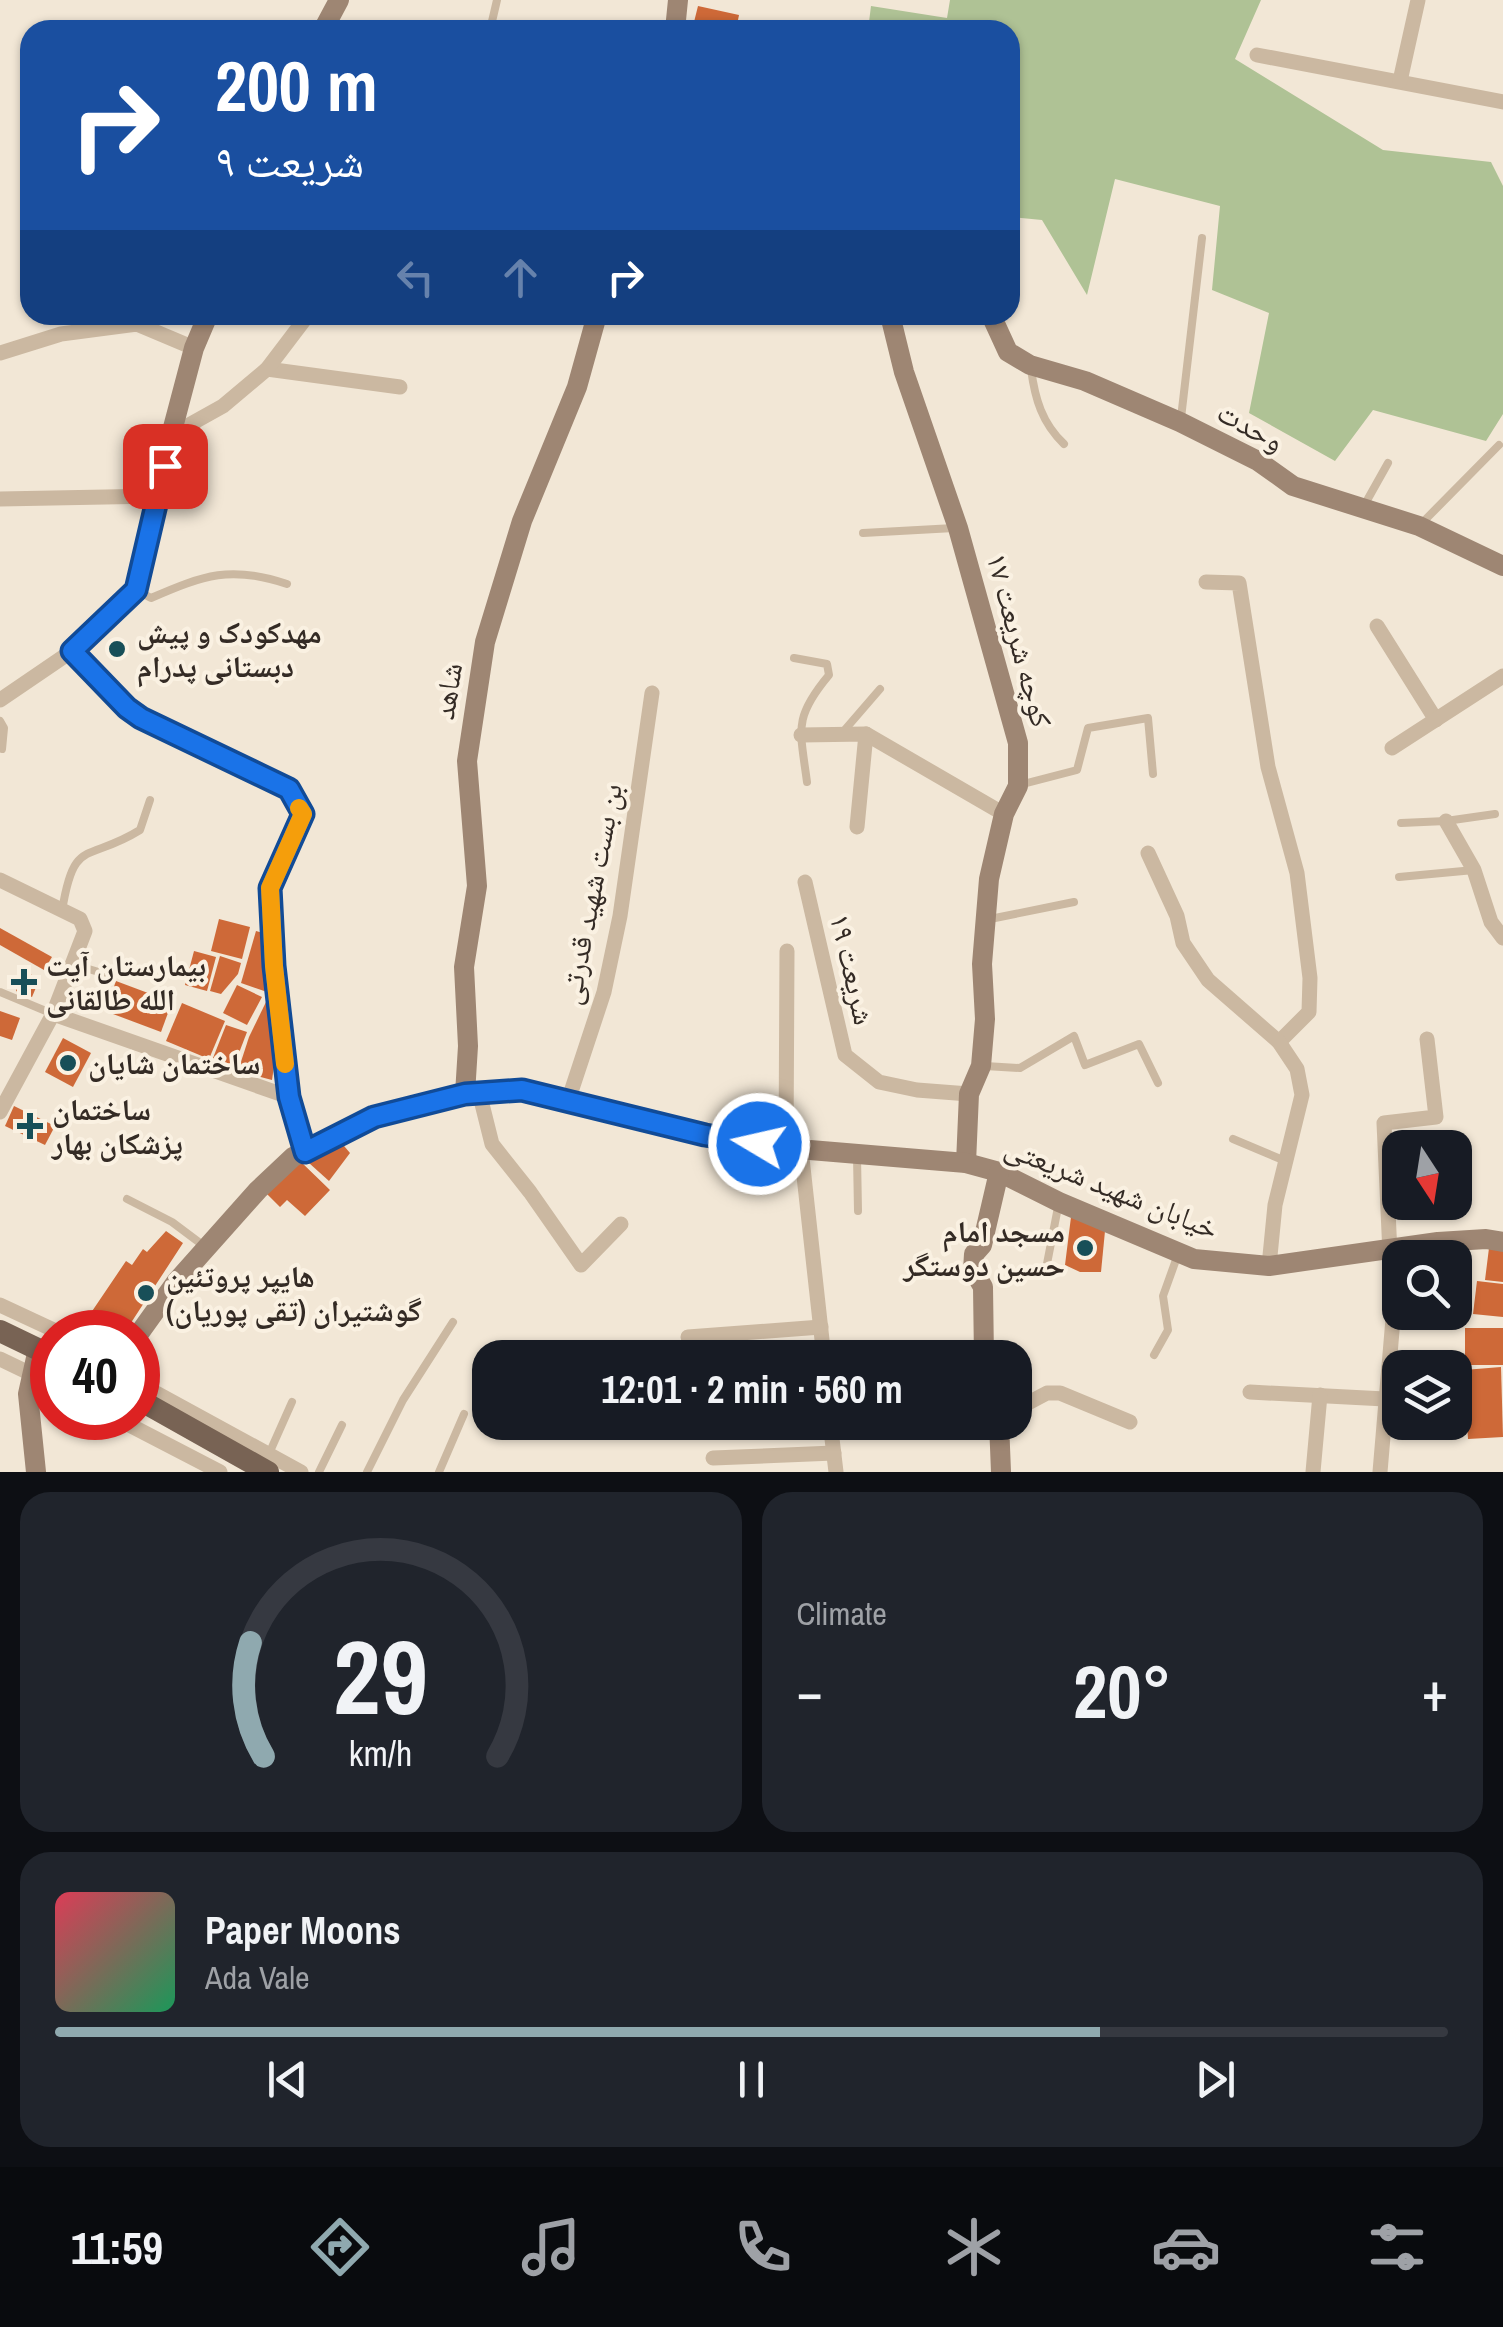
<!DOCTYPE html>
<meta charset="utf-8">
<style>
:root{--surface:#171b24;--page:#20242c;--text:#f1f3f6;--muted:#9ea1a6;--line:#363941;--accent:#8fa9af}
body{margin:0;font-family:"Archivo Narrow","Noto Naskh Arabic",sans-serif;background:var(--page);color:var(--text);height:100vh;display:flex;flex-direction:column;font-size:38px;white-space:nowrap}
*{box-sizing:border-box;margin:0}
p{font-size:32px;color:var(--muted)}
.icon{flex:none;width:55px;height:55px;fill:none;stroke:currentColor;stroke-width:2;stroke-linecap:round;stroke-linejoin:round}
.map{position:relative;height:1472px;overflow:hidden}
.panel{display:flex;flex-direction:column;gap:20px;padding:20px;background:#0d0f14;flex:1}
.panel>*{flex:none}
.top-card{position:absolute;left:20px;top:20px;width:1000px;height:305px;border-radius:30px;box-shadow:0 2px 8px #0004;background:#1a4fa0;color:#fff;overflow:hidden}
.needle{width:65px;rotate:168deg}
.controls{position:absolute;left:1382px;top:1130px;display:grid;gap:20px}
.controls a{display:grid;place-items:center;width:90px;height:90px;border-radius:20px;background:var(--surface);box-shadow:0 2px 8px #0004;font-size:50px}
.speed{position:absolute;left:30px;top:1310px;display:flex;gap:20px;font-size:50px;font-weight:700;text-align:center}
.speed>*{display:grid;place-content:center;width:130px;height:130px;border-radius:50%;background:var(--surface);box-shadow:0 2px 8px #0004;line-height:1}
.speed .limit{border:15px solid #d22;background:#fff;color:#111}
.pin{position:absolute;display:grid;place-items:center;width:85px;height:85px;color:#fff;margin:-42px;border-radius:20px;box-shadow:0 5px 15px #0006}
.me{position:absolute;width:110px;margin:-55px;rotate:279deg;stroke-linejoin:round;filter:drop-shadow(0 0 8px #0008)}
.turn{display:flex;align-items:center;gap:35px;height:210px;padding:0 30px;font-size:45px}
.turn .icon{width:130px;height:130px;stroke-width:2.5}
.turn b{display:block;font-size:70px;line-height:85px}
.lanes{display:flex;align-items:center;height:95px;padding:0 30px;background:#0003;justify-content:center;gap:50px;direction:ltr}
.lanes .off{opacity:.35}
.big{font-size:75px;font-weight:800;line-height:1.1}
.panel .tile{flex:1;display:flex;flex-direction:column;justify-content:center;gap:15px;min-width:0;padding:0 35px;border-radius:30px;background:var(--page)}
.panel .dial{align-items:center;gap:0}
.dial svg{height:260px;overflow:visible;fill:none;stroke:var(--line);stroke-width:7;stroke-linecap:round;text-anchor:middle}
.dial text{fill:var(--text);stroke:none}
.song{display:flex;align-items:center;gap:30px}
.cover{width:120px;height:120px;border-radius:15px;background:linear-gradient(135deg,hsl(350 70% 55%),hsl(150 70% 35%))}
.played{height:10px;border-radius:5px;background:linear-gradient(90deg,var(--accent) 75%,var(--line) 75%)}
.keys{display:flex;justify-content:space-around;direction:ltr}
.heat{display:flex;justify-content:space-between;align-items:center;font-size:55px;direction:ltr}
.panel .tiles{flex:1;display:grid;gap:20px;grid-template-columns:1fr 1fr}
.tile:last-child{grid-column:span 2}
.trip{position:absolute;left:472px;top:1340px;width:560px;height:100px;border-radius:30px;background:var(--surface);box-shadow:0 2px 8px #0004;font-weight:800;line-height:100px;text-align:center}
.menu{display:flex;height:160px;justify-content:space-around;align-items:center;background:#090b0e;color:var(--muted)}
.menu .icon{width:70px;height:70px}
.menu .on{color:var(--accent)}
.menu b{font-size:45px;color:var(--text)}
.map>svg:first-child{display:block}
.green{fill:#afc295}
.building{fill:#ce6938}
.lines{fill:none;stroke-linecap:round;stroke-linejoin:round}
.lane{stroke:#cbb8a1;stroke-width:8}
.street{stroke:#cbb8a1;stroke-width:15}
.secondary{stroke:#9e8673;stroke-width:20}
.primary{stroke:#786354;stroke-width:22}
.route-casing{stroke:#114b97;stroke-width:25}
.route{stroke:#1a73e8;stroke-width:18}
.slow{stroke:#f59e0b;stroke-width:18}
.poi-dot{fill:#184f58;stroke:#faf1e2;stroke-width:4}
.labels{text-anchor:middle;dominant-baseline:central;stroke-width:8;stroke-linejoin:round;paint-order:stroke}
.street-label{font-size:30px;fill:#342b25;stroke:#faf1e2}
.poi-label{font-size:30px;font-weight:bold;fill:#342b25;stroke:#faf1e2;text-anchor:start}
</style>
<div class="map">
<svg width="1503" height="1472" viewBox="0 0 1503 1472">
<rect width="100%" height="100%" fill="#f2e7d6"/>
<path class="green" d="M950,0H1261L1235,59L1383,150L1491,162L1503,186V414L1486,441L1373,410L1335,461L1249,413L1269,313L1212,290L1220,206L1115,179L1087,295L1042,220L1010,217V30H868L871,6L947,18Z"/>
<g class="building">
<path d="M698,6L739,15L736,30H692Z"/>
<path d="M219,919L250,927L242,959L211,951Z"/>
<path d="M0,928L52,957L44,970L0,945Z"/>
<path d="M256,931L263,933L267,992L241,983Z"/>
<path d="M194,951L216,957L207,991L185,985Z"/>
<path d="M220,956L241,963L238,974L221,994L210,991Z"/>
<path d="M24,972L40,978L32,997L16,991Z"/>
<path d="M116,981L172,1002L161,1032L105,1011Z"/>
<path d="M237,985L262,997L247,1025L223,1013Z"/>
<path d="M266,1002L277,1046L272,1080L238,1071L249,1037Z"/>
<path d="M182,1003L225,1021L209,1059L166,1041Z"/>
<path d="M0,1011L20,1018L12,1040L0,1036Z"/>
<path d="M226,1025L247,1032L234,1066L213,1058Z"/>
<path d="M63,1038L91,1053L73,1087L45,1072Z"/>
<path d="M14,1106L55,1126L45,1145L5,1126Z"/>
<path d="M339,1140L350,1153L329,1181L309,1163Z"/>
<path d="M299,1160L330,1190L305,1216L287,1200L280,1207L267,1194Z"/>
<path d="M1071,1217L1105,1231L1101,1272H1080L1065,1265Z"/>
<path d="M166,1231L183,1243L125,1332H78L126,1261L132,1265L143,1249L147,1252Z"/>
<path d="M1489,1248L1503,1249V1282L1485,1280Z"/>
<path d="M1477,1281L1503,1284V1317L1473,1314Z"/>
<rect x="1465" y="1328" width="38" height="37"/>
<path d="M1501,1367L1503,1437L1468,1439L1464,1370Z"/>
</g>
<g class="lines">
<g class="lane">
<path d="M490,30L497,0"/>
<path d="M1031,369C1035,399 1042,423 1064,444"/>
<path d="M1181,418L1202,238"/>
<path d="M1365,504L1388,463"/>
<path d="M1422,523L1499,445"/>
<path d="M863,533L954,528"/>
<path d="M136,590L151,598C204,575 231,565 287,584"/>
<path d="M794,658L827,664L829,675C793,718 800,729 807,782"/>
<path d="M0,721L4,728L2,749"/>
<path d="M842,733L880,689"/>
<path d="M1023,784L1077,770L1088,728L1148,718L1153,774"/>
<path d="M1401,823L1446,821L1495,814"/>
<path d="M1399,877L1474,870"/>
<path d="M62,911C74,836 87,863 140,830L150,800"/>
<path d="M990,919L1074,902"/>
<path d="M72,964L112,976"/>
<path d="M0,992L53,1014"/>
<path d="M985,1066L1020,1068L1074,1036L1085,1065L1139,1044L1158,1083"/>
<path d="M1233,1139L1283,1160"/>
<path d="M857,1156L858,1211"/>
<path d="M127,1199L172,1222L204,1246"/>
<path d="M1045,1274L1059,1202"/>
<path d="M1154,1355L1168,1330L1163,1296L1177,1257"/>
<path d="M268,1456L292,1402"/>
<path d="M319,1472L342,1425"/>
<path d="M367,1472L403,1400L453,1322"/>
<path d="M439,1472L464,1414"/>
</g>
<g class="street">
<path d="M1257,55L1503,102"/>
<path d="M1400,81L1418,0"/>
<path d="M0,353L61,334L137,324L194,348"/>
<path d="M267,369L400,387"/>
<path d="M171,435L223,406L267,369L308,315"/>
<path d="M0,499L158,496"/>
<path d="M1206,582L1239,583L1268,767L1297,873L1310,978L1309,1012L1279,1042"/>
<path d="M1377,626L1436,720"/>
<path d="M0,700L72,651L127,708L141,718L289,789L303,814L270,887L274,966L289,1097L305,1152"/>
<path d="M801,735L866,734L1004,814"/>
<path d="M1392,748L1503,676"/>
<path d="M1446,821L1474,870L1491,922L1503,938"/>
<path d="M857,827L866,734"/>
<path d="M1148,853L1177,916L1183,943L1208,980L1279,1042L1297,1069L1302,1095L1275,1205L1269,1266"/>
<path d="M0,880L80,919L85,931L53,1014L0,1112"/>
<path d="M805,882L845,1055L879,1082L917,1090L969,1094"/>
<path d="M53,1014L289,1097"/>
<path d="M479,1092L492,1144L530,1192L581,1265L621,1224"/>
<path d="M568,1101L604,992L620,916L652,693"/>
<path d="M786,1148L787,951"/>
<path d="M801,1149L824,1358"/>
<path d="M0,1305L58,1332"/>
<path d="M688,1337L821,1327"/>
<path d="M0,1359L52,1384"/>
<path d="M138,1383L301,1472"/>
<path d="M1250,1392L1385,1399"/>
<path d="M1015,1410L1047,1393H1060L1130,1422"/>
<path d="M116,1418L220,1472"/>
<path d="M830,1422L836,1472"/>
<path d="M713,1458L834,1453"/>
<path d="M1313,1472L1320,1395"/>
<path d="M1380,1472L1393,1319L1384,1123L1436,1117L1427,1039"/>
</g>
<g class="secondary">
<path d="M323,30L339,0"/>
<path d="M675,30L678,0"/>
<path d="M890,315L904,372L958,528L1018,743V786L1004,814L989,879L982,964L985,1019L981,1066L969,1094L966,1163"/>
<path d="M991,315L1008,352L1030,365L1085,381L1180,422L1258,461L1293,486L1419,526L1503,566"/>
<path d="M72,651L136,590L171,435L194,348L208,315"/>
<path d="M465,1094L468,1046L464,967L477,886L467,761L485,642L522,521L577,387L597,315"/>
<path d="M138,1335L176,1282L258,1190L293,1157L374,1117L479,1092L522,1090L705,1135L786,1148L966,1163L999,1172L1059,1202L1194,1259L1269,1266L1438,1242L1486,1239L1503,1242"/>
<path d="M984,1358L983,1287L973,1270L974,1254L982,1245L999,1172"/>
<path d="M999,1422L1001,1472"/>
<path d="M36,1472L28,1394L38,1349"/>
</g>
<g class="primary">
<path d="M0,1331L52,1356"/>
<path d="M138,1399L268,1472"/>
</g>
</g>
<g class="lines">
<g class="route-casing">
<path id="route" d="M165,466L136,590L72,651L127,708L141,718L289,789L303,814L270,888L274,966L289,1097L305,1152L374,1117L465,1094L522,1090L705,1135L759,1144"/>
</g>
<use href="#route" class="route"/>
<path class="slow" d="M285,1064L274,966L270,888L303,814L299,808"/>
</g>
<g class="poi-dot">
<circle cx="117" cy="649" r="10"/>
<path d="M19 967h10v10h10v10h-10v10h-10v-10h-10v-10h10z"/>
<circle cx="68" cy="1063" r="10"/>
<path d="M25 1111h10v10h10v10h-10v10h-10v-10h-10v-10h10z"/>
<circle cx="1085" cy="1248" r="10"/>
<circle cx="146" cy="1293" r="10"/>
</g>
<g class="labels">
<g class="street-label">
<text transform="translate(1251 426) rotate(29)">وحدت</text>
<text transform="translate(1020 640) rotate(75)">کوچه شریعت ۱۷</text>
<text transform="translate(447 691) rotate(-81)">شاهد</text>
<text transform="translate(590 894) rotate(-79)">بن بست شهید قدرتی</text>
<text transform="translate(853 969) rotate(77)">شریعت ۱۹</text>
<text transform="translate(1112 1187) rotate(22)">خیابان شهید شریعتی</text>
</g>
<g class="poi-label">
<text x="137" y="632">مهدکودک و پیش<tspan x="137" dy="34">دبستانی پدرام</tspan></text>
<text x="46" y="965">بیمارستان آیت<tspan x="46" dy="34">الله طالقانی</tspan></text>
<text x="88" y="1063">ساختمان شایان</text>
<text x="52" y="1109">ساختمان<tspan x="52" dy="34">پزشکان بهار</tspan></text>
<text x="1065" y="1231" text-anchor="end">مسجد امام<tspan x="1065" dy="34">حسین دوستگر</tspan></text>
<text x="166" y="1276">هایپر پروتئین<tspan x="166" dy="34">گوشتیران (تقی پوریان)</tspan></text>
</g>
</g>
</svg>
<div class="controls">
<a><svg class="needle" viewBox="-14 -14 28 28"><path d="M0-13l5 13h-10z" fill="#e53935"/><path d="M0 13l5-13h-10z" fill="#9ea1a6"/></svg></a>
<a><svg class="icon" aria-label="search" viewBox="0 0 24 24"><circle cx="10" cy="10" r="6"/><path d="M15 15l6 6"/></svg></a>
<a><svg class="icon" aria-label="layers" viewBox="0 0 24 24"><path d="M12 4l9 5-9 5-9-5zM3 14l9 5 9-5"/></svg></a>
</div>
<div class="speed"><div class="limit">40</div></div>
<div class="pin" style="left:165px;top:466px;background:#d93025"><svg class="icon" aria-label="arrive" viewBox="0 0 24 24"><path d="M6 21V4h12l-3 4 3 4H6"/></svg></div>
<svg class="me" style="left:759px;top:1144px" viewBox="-20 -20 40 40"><circle r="17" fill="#1a73e8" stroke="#fff" stroke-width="3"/><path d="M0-11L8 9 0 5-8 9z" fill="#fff"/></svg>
<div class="trip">12:01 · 2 min · 560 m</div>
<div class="top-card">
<div class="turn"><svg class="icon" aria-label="right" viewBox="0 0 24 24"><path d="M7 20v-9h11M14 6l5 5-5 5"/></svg><div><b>200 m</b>شریعت ۹</div></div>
<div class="lanes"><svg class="icon off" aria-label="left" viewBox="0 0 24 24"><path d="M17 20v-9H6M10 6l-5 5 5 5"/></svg><svg class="icon off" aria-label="ahead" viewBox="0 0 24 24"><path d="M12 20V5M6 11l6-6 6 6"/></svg><svg class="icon" aria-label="right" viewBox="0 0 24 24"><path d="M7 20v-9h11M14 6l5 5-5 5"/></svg></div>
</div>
</div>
<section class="panel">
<div class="tiles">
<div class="tile dial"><svg viewBox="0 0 100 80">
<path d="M14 69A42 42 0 1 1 86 69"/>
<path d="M14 69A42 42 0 0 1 10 34" stroke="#8fa9af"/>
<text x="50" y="56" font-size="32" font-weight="700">29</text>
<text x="50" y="72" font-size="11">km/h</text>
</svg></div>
<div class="tile"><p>Climate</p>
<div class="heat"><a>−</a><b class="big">20°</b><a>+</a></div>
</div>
<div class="tile">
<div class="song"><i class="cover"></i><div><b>Paper Moons</b><p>Ada Vale</p></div></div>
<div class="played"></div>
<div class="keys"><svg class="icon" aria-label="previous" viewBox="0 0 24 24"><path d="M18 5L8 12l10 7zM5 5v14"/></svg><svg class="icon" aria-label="pause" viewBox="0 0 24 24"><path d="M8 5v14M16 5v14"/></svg><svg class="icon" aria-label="next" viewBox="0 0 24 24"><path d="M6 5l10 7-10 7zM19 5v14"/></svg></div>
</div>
</div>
</section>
<nav class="menu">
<b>11:59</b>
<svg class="icon on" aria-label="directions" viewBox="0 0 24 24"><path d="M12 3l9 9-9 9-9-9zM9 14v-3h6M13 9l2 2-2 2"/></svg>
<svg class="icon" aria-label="music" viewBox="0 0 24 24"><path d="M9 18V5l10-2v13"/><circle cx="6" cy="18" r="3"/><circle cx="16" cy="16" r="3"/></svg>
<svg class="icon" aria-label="phone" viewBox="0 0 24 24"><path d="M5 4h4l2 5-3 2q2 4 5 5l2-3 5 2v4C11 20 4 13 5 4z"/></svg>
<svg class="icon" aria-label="climate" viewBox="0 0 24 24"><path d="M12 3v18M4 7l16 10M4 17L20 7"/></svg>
<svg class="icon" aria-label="car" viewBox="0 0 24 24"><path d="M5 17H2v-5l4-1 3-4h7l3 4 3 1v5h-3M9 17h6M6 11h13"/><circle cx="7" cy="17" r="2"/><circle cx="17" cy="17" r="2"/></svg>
<svg class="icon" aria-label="filters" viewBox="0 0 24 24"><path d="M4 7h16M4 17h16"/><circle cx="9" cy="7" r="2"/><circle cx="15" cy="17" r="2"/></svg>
</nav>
